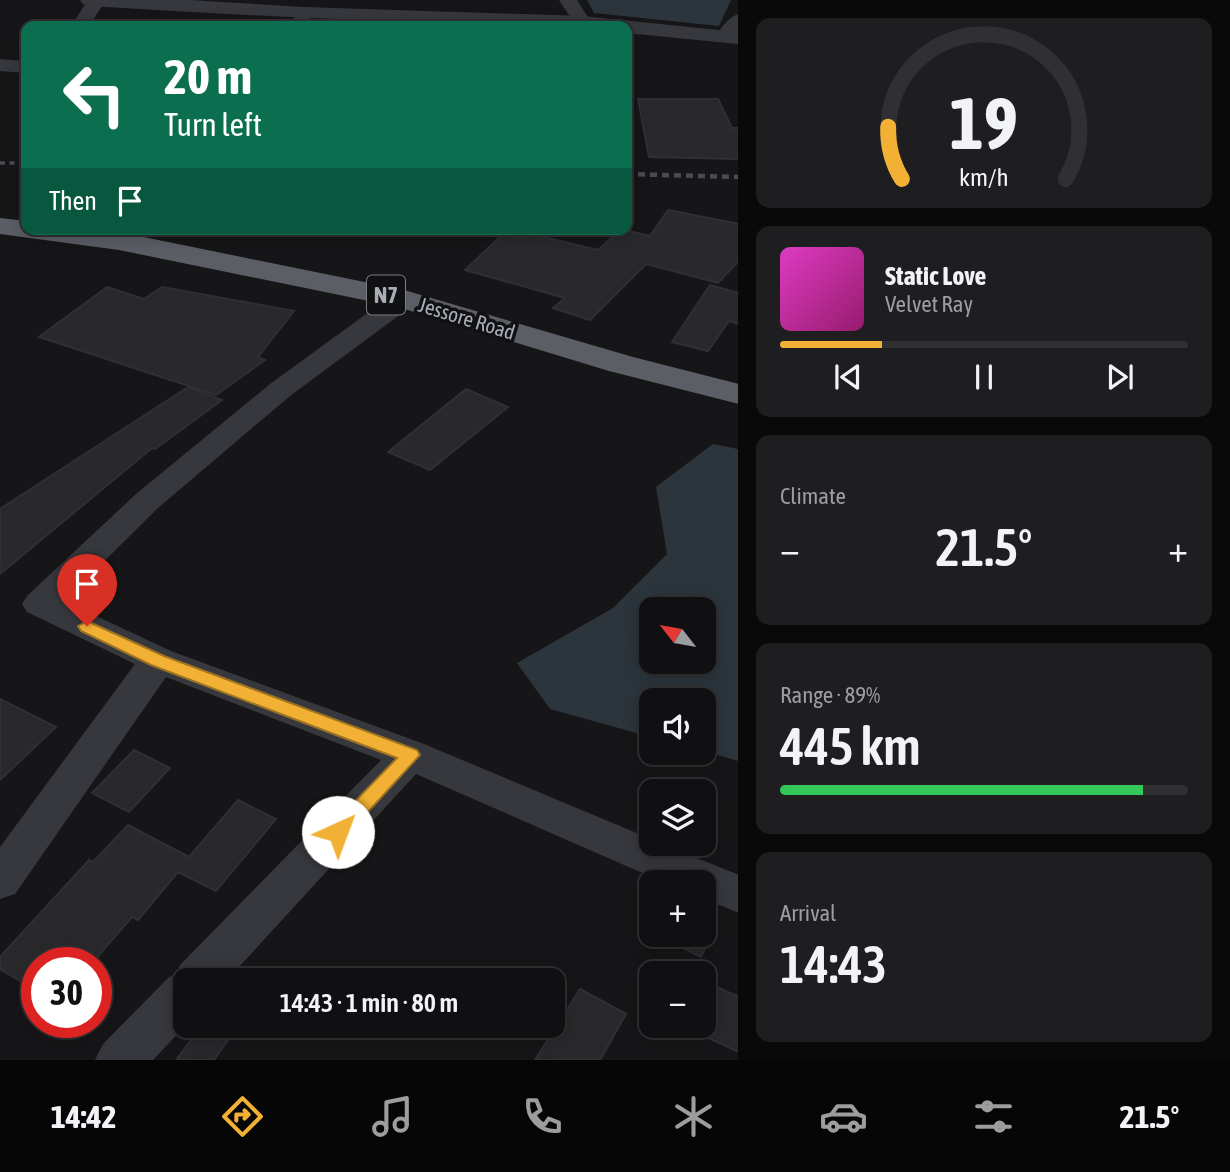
<!DOCTYPE html>
<meta charset="utf-8">
<style>
:root{--surface:#101012;--page:#1e1e20;--text:#f1f3f6;--muted:#9c9d9f;--line:#303032;--accent:#f2b134}
body{margin:0;font-family:"Asap Condensed",sans-serif;background:var(--page);color:var(--text);height:100vh;display:flex;flex-direction:column;font-size:26px;white-space:nowrap}
*{box-sizing:border-box;margin:0}
p{font-size:23px;color:var(--muted)}
.icon{flex:none;width:38px;height:38px;fill:none;stroke:currentColor;stroke-width:2;stroke-linecap:round;stroke-linejoin:round}
.map{position:relative;flex:1;overflow:hidden}
.drawer{display:flex;flex-direction:column;gap:18px;padding:18px;background:#09090a;width:492px}
.drawer>*{flex:none}
.banner{position:absolute;left:21px;top:21px;width:611px;height:214px;border-radius:14px;box-shadow:0 4px 18px #0003,0 0 0 2px var(--line);background:#0b6e4f;color:#fff;overflow:hidden}
.needle{width:46px;rotate:301deg}
.buttons{position:absolute;left:639px;top:597px;display:grid;gap:14px}
.buttons a{display:grid;place-items:center;width:77px;height:77px;border-radius:14px;background:var(--surface);box-shadow:0 4px 18px #0003,0 0 0 2px var(--line);font-size:35px}
.speed{position:absolute;left:21px;top:947px;display:flex;gap:14px;font-size:35px;font-weight:700;text-align:center}
.speed>*{display:grid;place-content:center;width:91px;height:91px;border-radius:50%;background:var(--surface);box-shadow:0 4px 18px #0003,0 0 0 2px var(--line);line-height:1}
.speed .limit{border:10px solid #d22;background:#fff;color:#111}
.pin{position:absolute;display:grid;place-items:center;width:60px;height:60px;color:#fff;margin:-72px -30px;border-radius:50% 50% 50% 0;rotate:-45deg;box-shadow:0 0 7px #0007}
.pin .icon{rotate:45deg}
.me{position:absolute;width:77px;margin:-38px;rotate:43deg;stroke-linejoin:round;filter:drop-shadow(0 0 5px #0008)}
.turn{display:flex;align-items:center;gap:24px;height:147px;padding:0 28px;font-size:32px}
.turn .icon{width:91px;height:91px;stroke-width:2.5}
.turn b{display:block;font-size:49px;line-height:60px}
.then{display:flex;align-items:center;height:66px;padding:0 28px;background:#0003;gap:14px;font-size:26px}
.big{font-size:52px;font-weight:600;line-height:1.1}
.drawer .widget{flex:1;display:flex;flex-direction:column;justify-content:center;gap:10px;min-width:0;padding:0 24px;border-radius:14px;background:var(--page)}
.drawer .dial{align-items:center;gap:0}
.dial svg{height:182px;overflow:visible;fill:none;stroke:var(--line);stroke-width:7;stroke-linecap:round;text-anchor:middle}
.dial text{fill:var(--text);stroke:none}
.song{display:flex;align-items:center;gap:21px}
.cover{width:84px;height:84px;border-radius:10px;background:linear-gradient(135deg,hsl(310 70% 55%),hsl(320 70% 35%))}
.played{height:7px;border-radius:4px;background:linear-gradient(90deg,var(--accent) 25%,var(--line) 25%)}
.keys{display:flex;justify-content:space-around;direction:ltr}
.heat{display:flex;justify-content:space-between;align-items:center;font-size:38px;direction:ltr}
.charge{height:10px;border-radius:5px;background:linear-gradient(90deg,#34c759 89%,var(--line) 0)}
.trip{position:absolute;left:173px;top:968px;width:392px;height:70px;border-radius:14px;background:var(--surface);box-shadow:0 4px 18px #0003,0 0 0 2px var(--line);font-weight:600;line-height:70px;text-align:center}
.dock{display:flex;height:112px;justify-content:space-around;align-items:center;background:#060607;color:var(--muted)}
.dock .icon{width:49px;height:49px}
.dock .on{color:var(--accent)}
.dock b{font-size:32px;color:var(--text)}
main{display:flex;flex:1;min-height:0}
.map>svg:first-child{display:block}
.water{fill:#2c353c;fill-rule:evenodd}
.building{fill:#29292c;stroke:#303034;stroke-width:2}
.lines{fill:none;stroke-linecap:round;stroke-linejoin:round}
.minor{fill:#37383d;fill-rule:evenodd}
.tertiary{fill:#37383d;fill-rule:evenodd}
.trunk{fill:#5b5e65;fill-rule:evenodd}
.rail-far1{stroke:#4a4c52;stroke-width:3.5;stroke-dasharray:5 4.5;stroke-linecap:butt}
.rail{stroke:#4a4c52;stroke-width:4.5;stroke-dasharray:7 5;stroke-linecap:butt}
.route{fill:#f2b134;stroke:#9d7322;stroke-width:2}
.labels{text-anchor:middle;dominant-baseline:central;stroke-width:7;stroke-linejoin:round;paint-order:stroke}
.far-street-label{font-size:21px;fill:#a8adb8;stroke:#111113}
.shield{fill:#111113;stroke:#7b7e86;stroke-width:2}
.shield-label{font-size:23px;font-weight:bold;fill:#a8adb8}
</style>
<main>
<div class="map">
<svg width="739" height="1060" viewBox="0 0 739 1060">
<rect width="100%" height="100%" fill="#161618"/>
<g class="water">
<path d="M587,0H731L719,26L594,13Z"/>
<path d="M713,444L738,449V761L704,751V700H651V737L550,709L517,663L613,608L667,554L656,487ZM651,609H704V662H651Z"/>
</g>
<g class="building">
<path d="M638,99H718L732,128H739V159L649,157Z"/>
<path d="M668,210L739,224V261L718,283L646,264L590,320L553,308L565,298L465,270L504,233L521,238L527,233L598,250L621,229L650,236Z"/>
<path d="M710,285L739,293V324L729,321L708,351L672,342Z"/>
<path d="M107,287L144,299L162,287L294,311L258,357L265,360L216,395L39,337Z"/>
<path d="M188,387L222,400L155,449L152,448L0,574V509Z"/>
<path d="M466,389L508,407L430,470L388,452Z"/>
<path d="M0,699L56,727L0,780Z"/>
<path d="M134,750L170,768L129,812L92,793Z"/>
<path d="M238,800L276,819L216,891L178,872L138,920L132,917L93,962H37V991L0,969V957L89,860L93,862L128,825L189,857Z"/>
<path d="M704,921L715,927L701,957L654,934H704Z"/>
<path d="M704,981L739,997V1052L704,1036Z"/>
<path d="M580,989L626,1014L600,1060H535Z"/>
<path d="M202,1026H238L214,1060H176Z"/>
</g>
<g class="lines">
<g class="minor">
<path d="M88,0H106L89,26H71Z"/>
<path d="M559,0H577L591,22L588,26H576Z"/>
<path d="M304,8L313,13L308,26H290L298,9Z"/>
<path d="M739,14V31L730,42H716L714,38C720,30 728,16 739,14Z"/>
<path d="M0,59L26,61V73L0,71Z"/>
<path d="M404,291L413,293L417,299L413,305L290,396L158,508L64,601L171,651L424,744L651,839V844H662L739,875V913L704,899V882H663L416,774L227,980H186V1025L153,1060H95L103,1044L169,977L176,975L180,965L381,760L166,677L15,894L0,899V847L135,664L27,612L22,604L27,596L136,494L270,384L395,293Z"/>
</g>
<path class="tertiary" d="M80,0H190L304,7L582,16L739,32V44L626,33V26C447,26 269,17 90,6L83,4Z"/>
<path class="trunk" d="M0,218L26,221V229H93L119,232L404,290L633,357L739,384V404L609,371L398,307L119,250L0,234Z"/>
<path class="rail-far1" d="M0,163H26"/>
<path class="rail" d="M626,174L739,177"/>
</g>
<path class="route" d="M87,621L164,656L417,750L420,755L345,837L338,840L331,837L328,832L331,826L397,758L151,665L81,631L78,626Z"/>
<g class="labels">
<g class="far-street-label">
<text transform="translate(467 318) rotate(17)">Jessore Road</text>
</g>
<rect class="shield" x="367" y="275.5" width="38" height="39" rx="5"/>
<g class="shield-label">
<text x="386" y="295">N7</text>
</g>
</g>
</svg>
<div class="buttons">
<a><svg class="needle" viewBox="-14 -14 28 28"><path d="M0-13l5 13h-10z" fill="#e53935"/><path d="M0 13l5-13h-10z" fill="#9c9d9f"/></svg></a>
<a><svg class="icon" aria-label="sound" viewBox="0 0 24 24"><path d="M4 9h4l5-4v14l-5-4H4zM17 9q2 3 0 6"/></svg></a>
<a><svg class="icon" aria-label="layers" viewBox="0 0 24 24"><path d="M12 4l9 5-9 5-9-5zM3 14l9 5 9-5"/></svg></a>
<a>+</a>
<a>−</a>
</div>
<div class="speed"><div class="limit">30</div></div>
<div class="pin" style="left:87px;top:626px;background:#d93025"><svg class="icon" aria-label="arrive" viewBox="0 0 24 24"><path d="M6 21V4h12l-3 4 3 4H6"/></svg></div>
<svg class="me" style="left:338px;top:832px" viewBox="-20 -20 40 40"><circle r="19" fill="#fff"/><path d="M0-13L10 11 0 6-10 11z" fill="#f2b134"/></svg>
<div class="trip">14:43 · 1 min · 80 m</div>
<div class="banner">
<div class="turn"><svg class="icon" aria-label="left" viewBox="0 0 24 24"><path d="M17 20v-9H6M10 6l-5 5 5 5"/></svg><div><b>20 m</b>Turn left</div></div>
<div class="then">Then<svg class="icon" aria-label="arrive" viewBox="0 0 24 24"><path d="M6 21V4h12l-3 4 3 4H6"/></svg></div>
</div>
</div>
<section class="drawer">
<div class="widget dial"><svg viewBox="0 0 100 80">
<path d="M14 69A42 42 0 1 1 86 69"/>
<path d="M14 69A42 42 0 0 1 8 46" stroke="#f2b134"/>
<text x="50" y="56" font-size="32" font-weight="700">19</text>
<text x="50" y="72" font-size="11">km/h</text>
</svg></div>
<div class="widget">
<div class="song"><i class="cover"></i><div><b>Static Love</b><p>Velvet Ray</p></div></div>
<div class="played"></div>
<div class="keys"><svg class="icon" aria-label="previous" viewBox="0 0 24 24"><path d="M18 5L8 12l10 7zM5 5v14"/></svg><svg class="icon" aria-label="pause" viewBox="0 0 24 24"><path d="M8 5v14M16 5v14"/></svg><svg class="icon" aria-label="next" viewBox="0 0 24 24"><path d="M6 5l10 7-10 7zM19 5v14"/></svg></div>
</div>
<div class="widget"><p>Climate</p>
<div class="heat"><a>−</a><b class="big">21.5°</b><a>+</a></div>
</div>
<div class="widget"><p>Range · 89%</p><b class="big">445 km</b><div class="charge"></div></div>
<div class="widget"><p>Arrival</p><b class="big">14:43</b></div>
</section>
</main>
<nav class="dock">
<b>14:42</b>
<svg class="icon on" aria-label="directions" viewBox="0 0 24 24"><path d="M12 3l9 9-9 9-9-9zM9 14v-3h6M13 9l2 2-2 2"/></svg>
<svg class="icon" aria-label="music" viewBox="0 0 24 24"><path d="M9 18V5l10-2v13"/><circle cx="6" cy="18" r="3"/><circle cx="16" cy="16" r="3"/></svg>
<svg class="icon" aria-label="phone" viewBox="0 0 24 24"><path d="M5 4h4l2 5-3 2q2 4 5 5l2-3 5 2v4C11 20 4 13 5 4z"/></svg>
<svg class="icon" aria-label="climate" viewBox="0 0 24 24"><path d="M12 3v18M4 7l16 10M4 17L20 7"/></svg>
<svg class="icon" aria-label="car" viewBox="0 0 24 24"><path d="M5 17H2v-5l4-1 3-4h7l3 4 3 1v5h-3M9 17h6M6 11h13"/><circle cx="7" cy="17" r="2"/><circle cx="17" cy="17" r="2"/></svg>
<svg class="icon" aria-label="filters" viewBox="0 0 24 24"><path d="M4 7h16M4 17h16"/><circle cx="9" cy="7" r="2"/><circle cx="15" cy="17" r="2"/></svg>
<b>21.5°</b>
</nav>
